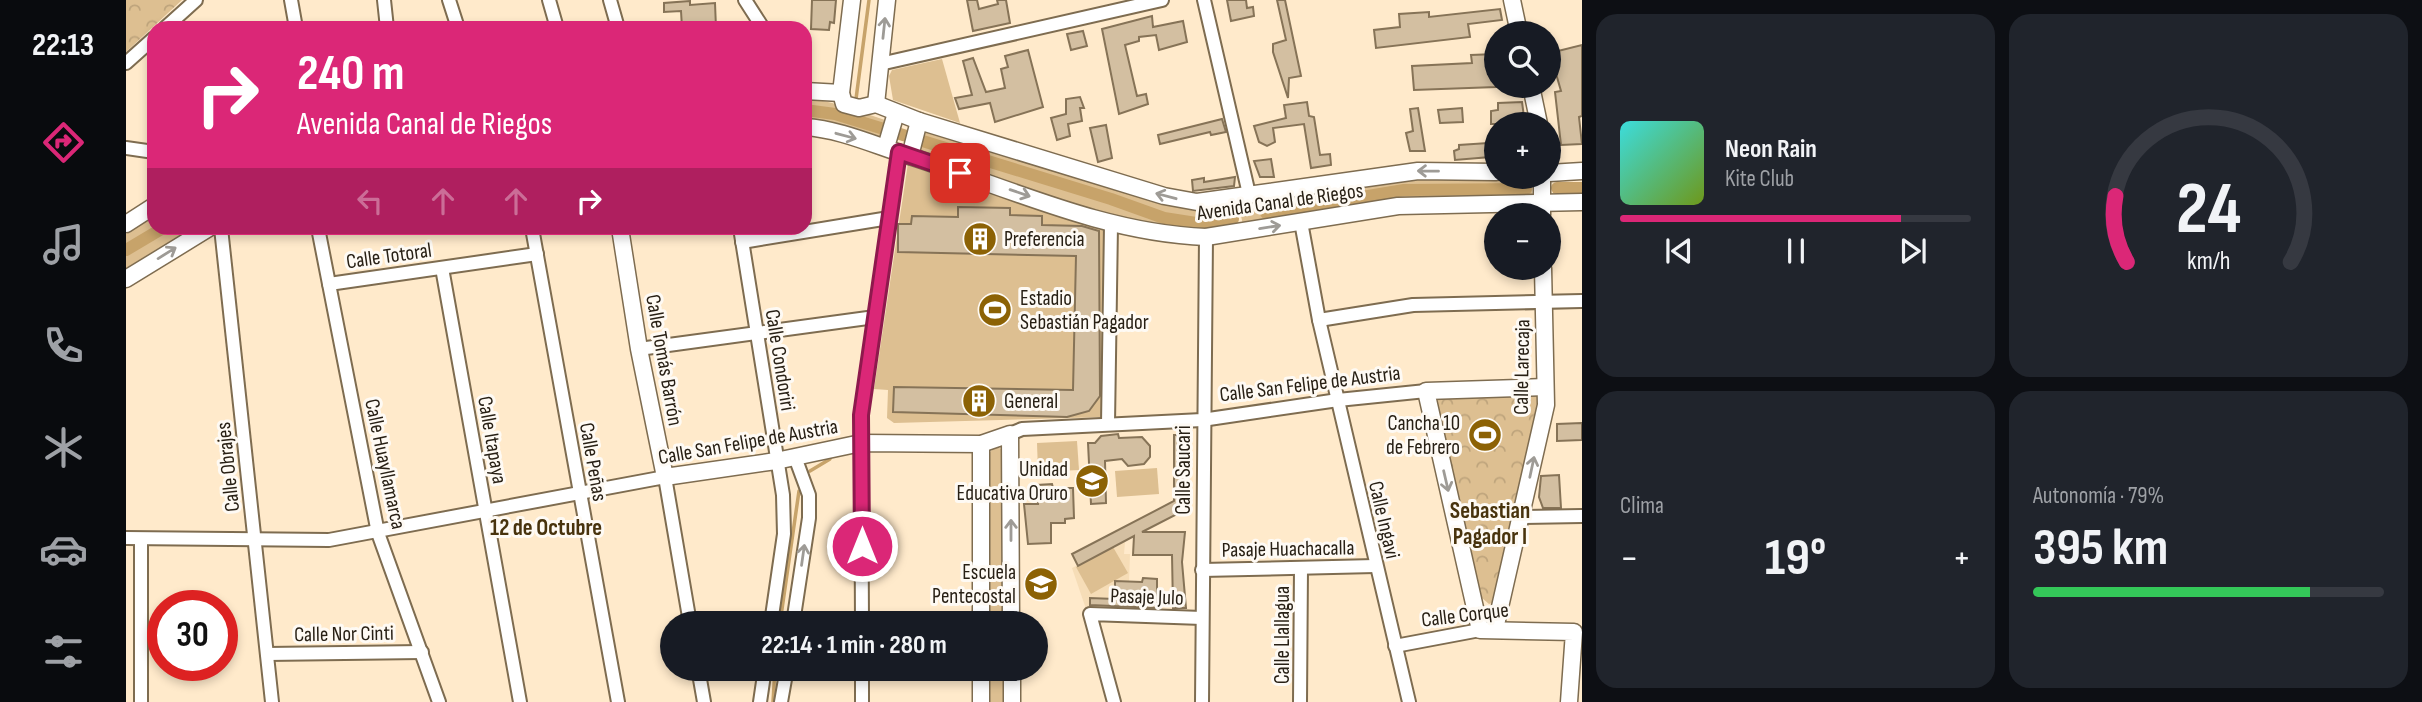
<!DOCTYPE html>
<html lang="es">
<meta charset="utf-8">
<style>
:root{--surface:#171b24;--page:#20242c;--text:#f1f3f6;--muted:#9ea1a6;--line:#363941;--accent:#db2777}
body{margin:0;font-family:"Sofia Sans Condensed",sans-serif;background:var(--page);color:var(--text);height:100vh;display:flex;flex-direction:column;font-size:26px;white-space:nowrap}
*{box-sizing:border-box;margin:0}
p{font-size:23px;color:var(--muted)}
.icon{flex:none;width:38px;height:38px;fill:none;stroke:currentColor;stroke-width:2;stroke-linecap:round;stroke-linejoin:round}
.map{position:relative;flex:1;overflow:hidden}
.side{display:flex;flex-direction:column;gap:14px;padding:14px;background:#0d0f14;width:840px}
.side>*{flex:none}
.guide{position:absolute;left:21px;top:21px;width:665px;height:214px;border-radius:21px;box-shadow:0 4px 10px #0003;background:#db2777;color:#fff;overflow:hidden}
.tools{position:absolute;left:1358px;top:21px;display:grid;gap:14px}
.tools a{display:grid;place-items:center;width:77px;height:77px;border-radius:50%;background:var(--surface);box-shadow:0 4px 10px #0003;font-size:35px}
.speed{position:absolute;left:21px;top:590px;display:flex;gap:14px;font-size:35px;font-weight:700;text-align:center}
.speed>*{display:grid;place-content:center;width:91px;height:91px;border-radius:50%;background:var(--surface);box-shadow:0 4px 10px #0003;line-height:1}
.speed .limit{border:10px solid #d22;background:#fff;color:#111}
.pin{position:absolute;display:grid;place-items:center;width:60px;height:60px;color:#fff;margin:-30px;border-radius:14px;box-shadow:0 4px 10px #0006}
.me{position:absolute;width:77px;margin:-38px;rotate:0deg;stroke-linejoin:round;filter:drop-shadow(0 0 5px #0008)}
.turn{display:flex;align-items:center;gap:24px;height:147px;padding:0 35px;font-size:32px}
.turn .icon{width:91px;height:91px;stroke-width:2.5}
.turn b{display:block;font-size:49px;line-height:60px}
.lanes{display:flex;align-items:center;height:66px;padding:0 35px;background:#0003;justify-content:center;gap:35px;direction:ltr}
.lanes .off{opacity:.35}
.big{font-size:52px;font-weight:700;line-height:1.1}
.side .widget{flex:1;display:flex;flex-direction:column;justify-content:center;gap:10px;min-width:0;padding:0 24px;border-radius:21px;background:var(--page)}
.side .dial{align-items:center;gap:0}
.dial svg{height:182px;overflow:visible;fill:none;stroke:var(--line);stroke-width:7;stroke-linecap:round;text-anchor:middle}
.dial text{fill:var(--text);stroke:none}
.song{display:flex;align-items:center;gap:21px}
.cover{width:84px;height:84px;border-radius:10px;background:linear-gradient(135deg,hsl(180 70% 55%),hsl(80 70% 35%))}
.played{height:7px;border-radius:4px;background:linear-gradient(90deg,var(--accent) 80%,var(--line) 80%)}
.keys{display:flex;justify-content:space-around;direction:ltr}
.heat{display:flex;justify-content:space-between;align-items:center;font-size:38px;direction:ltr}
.charge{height:10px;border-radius:5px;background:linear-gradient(90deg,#34c759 79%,var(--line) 0)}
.side .tiles{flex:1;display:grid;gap:14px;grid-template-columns:repeat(2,1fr)}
.trip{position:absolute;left:534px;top:611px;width:388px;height:70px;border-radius:35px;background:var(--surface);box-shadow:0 4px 10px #0003;font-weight:700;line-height:70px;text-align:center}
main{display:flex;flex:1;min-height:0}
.dock{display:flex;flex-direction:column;width:126px;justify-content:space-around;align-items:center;background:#090b0e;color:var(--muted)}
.dock .icon{width:49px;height:49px}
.dock .current{color:var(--accent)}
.dock b{font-size:32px;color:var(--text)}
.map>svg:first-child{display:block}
.built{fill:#f6ddb7}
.green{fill:#ddbf91}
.park{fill:url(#park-crowns)}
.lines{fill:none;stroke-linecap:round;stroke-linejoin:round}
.stream{stroke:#c7a36a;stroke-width:3.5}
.canal{stroke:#c7a36a;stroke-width:12}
.building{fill:#d3bfa1;stroke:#867357;stroke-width:2}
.minor-casing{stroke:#7e6c50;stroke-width:16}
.tertiary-casing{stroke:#7e6c50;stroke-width:19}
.minor{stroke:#fff;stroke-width:12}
.tertiary{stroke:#fff;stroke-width:16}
.oneway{stroke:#9e9b96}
.route-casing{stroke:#8e194d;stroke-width:18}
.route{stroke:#db2777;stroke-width:12}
.labels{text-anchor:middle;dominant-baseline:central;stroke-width:6;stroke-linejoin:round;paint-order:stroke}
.street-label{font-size:21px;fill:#282015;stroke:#fefaf4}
.poi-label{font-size:21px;fill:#282015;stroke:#fefaf4;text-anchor:start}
.neighbourhood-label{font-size:23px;font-weight:bold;fill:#48330d;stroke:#fefaf4}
</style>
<main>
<nav class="dock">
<b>22:13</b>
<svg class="icon current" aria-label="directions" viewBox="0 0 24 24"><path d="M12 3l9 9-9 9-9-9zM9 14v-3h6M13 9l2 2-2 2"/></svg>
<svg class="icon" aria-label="music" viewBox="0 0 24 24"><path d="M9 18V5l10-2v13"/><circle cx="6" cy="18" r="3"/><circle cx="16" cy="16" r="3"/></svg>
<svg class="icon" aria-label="phone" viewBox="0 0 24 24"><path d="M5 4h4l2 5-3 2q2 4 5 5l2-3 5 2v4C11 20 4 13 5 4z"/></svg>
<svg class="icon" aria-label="climate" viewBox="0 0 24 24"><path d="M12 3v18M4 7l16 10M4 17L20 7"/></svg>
<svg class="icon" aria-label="car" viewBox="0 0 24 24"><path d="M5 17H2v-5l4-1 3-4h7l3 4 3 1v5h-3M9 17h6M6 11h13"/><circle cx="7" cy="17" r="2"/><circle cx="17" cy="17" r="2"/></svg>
<svg class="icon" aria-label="filters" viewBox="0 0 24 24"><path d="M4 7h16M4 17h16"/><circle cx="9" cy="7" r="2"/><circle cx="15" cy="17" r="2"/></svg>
</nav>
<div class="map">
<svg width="1456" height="702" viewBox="0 0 1456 702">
<defs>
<pattern id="park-crowns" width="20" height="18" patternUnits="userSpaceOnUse" patternTransform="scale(1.75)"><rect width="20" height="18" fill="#ddbf91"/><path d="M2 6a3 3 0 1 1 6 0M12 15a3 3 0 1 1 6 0" fill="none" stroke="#bea47c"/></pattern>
</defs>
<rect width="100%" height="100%" fill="#ffeacb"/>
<path class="built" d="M999,542L998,554H1004L1002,610L960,609L946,568Z"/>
<g class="green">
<path d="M816,59L834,123L767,100L763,76L766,70Z"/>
<path d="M679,99C707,100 734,112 762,121L755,141L679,120Z"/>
<path d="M796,129L1060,209L1105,205L1109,228C1013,242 882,183 791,152Z"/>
<path d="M782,163L979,230L978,417L768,423L761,418L762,390L748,389Z"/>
<path d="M1295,175L1406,178V197L1117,225L1112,202Z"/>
<path d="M28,216V228H73L0,274V234Z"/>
<path d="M951,441L953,470L912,472L911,443Z"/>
<path d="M870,446L877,450L878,623H863V453Z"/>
<path d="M1031,468L1033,494L991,497L989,471Z"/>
<path d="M987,547L1002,573L965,594L950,567Z"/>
<path d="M863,669H878V702H864Z"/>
</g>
<g class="park">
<path d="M0,0H56L0,52Z"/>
<path d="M1410,394L1414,403L1369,602L1363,604L1356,598L1310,399L1312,396Z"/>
</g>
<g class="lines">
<g class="stream">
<path d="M730,99L743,0"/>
<path d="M684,471L704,459"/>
<path d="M654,623L673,491"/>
<path d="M647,702L649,668"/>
</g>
<g class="canal">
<path d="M679,110L709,114L985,199L1038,218L1070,223L1107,219"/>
<path d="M1431,188H1456"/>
<path d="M1140,213L1278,190L1400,189"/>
<path d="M0,250L37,228"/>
</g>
</g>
<g class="building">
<path d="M686,0H710L708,23L704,22L703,30L685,29Z"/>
<path d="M841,0H851L853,9L872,4L871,0H880L884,23L847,31Z"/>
<path d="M1101,0H1120L1121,8L1127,7L1128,16L1105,21Z"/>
<path d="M1151,0H1159L1175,76L1163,78L1162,98L1147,52V44L1160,40Z"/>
<path d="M564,1V5L589,3L590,28H556L555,11L538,12V3Z"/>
<path d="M1374,9L1376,20L1342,24L1344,37L1250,48L1248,30L1274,27L1273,14L1303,12V17Z"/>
<path d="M1026,16L1027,27L1057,21L1061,42L1033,50L1030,35L1013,37V41L999,45L1011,96L1020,94L1022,104L993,114L976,29Z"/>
<path d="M957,31L961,46L945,50L941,34Z"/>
<path d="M1456,45V116L1453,117L1456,144L1435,145L1429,92L1435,91L1424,53Z"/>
<path d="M902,50L917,107L869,122L864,103L833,109L829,98L846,95L837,61L847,58L860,92L879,88L875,69L882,67L879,56Z"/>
<path d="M1370,54V87L1288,90L1286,66L1346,63L1345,55Z"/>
<path d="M954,97L958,108H954L956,121L942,124L944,136L931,140L925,118L940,114V99Z"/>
<path d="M1181,102L1183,116L1188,117L1194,155L1204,154L1205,165L1185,168L1178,124L1147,128L1149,142L1141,146L1133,142L1128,126L1160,118L1158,105Z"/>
<path d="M1396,102L1399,124H1365V111L1372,110V103Z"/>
<path d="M1292,108L1299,151H1284L1280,133L1287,131L1284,109Z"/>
<path d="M1336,108L1337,122L1314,123L1312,110Z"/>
<path d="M1096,119L1100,132L1085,135L1084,132L1034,144L1032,135Z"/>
<path d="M980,125L986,158L972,162L964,128Z"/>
<path d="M1362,143L1364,157L1329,160L1328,151L1333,149V145Z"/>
<path d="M1145,159L1148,177H1134L1128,161Z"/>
<path d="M1109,177L1108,186L1067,191L1066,180L1078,178V182Z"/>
<path d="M832,207L884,208V215L916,216V225L956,226L973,231L974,396L963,411L941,417L767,412L768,387L947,390L950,256L772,252V224H785L786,216L832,217Z"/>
<path d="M1456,423V440L1431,441V424Z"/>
<path d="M992,434L993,438L1016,437L1024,446V457L1018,464L1002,466L996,459L979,461L980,503L965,504L962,443H969L975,436Z"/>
<path d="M1048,435H1061V509L1016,532H1059L1056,562L1060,608H1047L1046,555H1007L1008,536L952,566L946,554L1048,501Z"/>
<path d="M1433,475L1435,508H1417L1413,497L1415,476Z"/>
<path d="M926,484L927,488H947L948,518L939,519V523H925V543L902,544L898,504H912L911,485Z"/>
<path d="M1017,578L1031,579V608L964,605V598L989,599V581L1016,582Z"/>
</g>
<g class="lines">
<g class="minor-casing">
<g id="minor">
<path d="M165,0L170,28"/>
<path d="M258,0L261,28"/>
<path d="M323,0L332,28"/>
<path d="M423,0L431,28"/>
<path d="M484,0L492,28"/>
<path d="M619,0L637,28"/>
<path d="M1078,0L1123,194"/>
<path d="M39,28L70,0"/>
<path d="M0,63L28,38"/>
<path d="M754,64L1036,0"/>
<path d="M0,148L28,152"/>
<path d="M1175,222L1193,320L1283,702"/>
<path d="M95,228L146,702"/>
<path d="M192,228L252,533L313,702"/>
<path d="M406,228L492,702"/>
<path d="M614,228L657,495L658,534L645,623"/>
<path d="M616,242L763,218"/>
<path d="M316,268L394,702"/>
<path d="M203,284L411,254"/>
<path d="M1193,320L1287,305L1456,301"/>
<path d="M513,349L749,317"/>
<path d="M982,424L985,225"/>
<path d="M884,434L896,429L1076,420L1212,400L1300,391"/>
<path d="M1395,517L1456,516"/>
<path d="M0,538L203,540L539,477L564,623"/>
<path d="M15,539V702"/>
<path d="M1076,570L1249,566"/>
<path d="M667,623L683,518V495L669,457"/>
<path d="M736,623L735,415L773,152"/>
<path d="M1269,646L1354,630"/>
<path d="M141,654L296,652"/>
<path d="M572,668L578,702"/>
<path d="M736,668V702"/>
<path d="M634,702L639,668"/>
<path d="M655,702L661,668"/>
<path d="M988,702L964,614L1076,618"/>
<path d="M1076,702L1080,237"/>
<path d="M1174,702L1175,568"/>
</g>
</g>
<g class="tertiary-casing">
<g id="tertiary">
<path d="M726,0L715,93L718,104L733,108L750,104L793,121L1038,196L1071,202L1292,171L1370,172"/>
<path d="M1386,0L1393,33"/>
<path d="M1405,86L1413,124"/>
<path d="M679,91L715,93"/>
<path d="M750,104L761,0"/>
<path d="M679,127C712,129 746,144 777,154C877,185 974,233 1080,237L1272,206L1456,202"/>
<path d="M760,147L770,113"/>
<path d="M784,156L793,121"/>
<path d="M1423,173L1456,171"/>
<path d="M1416,177V215"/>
<path d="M0,224L28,206"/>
<path d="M494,228L513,349L539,477L650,461L735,443L855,444L884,434L885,623"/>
<path d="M0,279L83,228"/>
<path d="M1419,387L1300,391L1354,630L1448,632L1443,702"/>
<path d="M855,623V444"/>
<path d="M1369,629L1420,405L1417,268"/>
<path d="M886,668V702"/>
<path d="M855,702V668"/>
</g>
</g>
<use href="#minor" class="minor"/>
<use href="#tertiary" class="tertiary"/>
</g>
<defs><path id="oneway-shaft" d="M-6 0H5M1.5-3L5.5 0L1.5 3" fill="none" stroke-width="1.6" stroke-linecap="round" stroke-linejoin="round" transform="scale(1.75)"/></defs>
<g class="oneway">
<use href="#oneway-shaft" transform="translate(758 28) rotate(-84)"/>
<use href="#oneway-shaft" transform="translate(720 136) rotate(15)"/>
<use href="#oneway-shaft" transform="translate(1302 171) rotate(-179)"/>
<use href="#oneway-shaft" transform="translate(894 193) rotate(19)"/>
<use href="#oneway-shaft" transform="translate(1040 196) rotate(-165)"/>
<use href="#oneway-shaft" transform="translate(1144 227) rotate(-9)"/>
<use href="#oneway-shaft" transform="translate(41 253) rotate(-32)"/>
<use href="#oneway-shaft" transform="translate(1406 467) rotate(-78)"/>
<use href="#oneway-shaft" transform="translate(1320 481) rotate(77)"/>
<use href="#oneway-shaft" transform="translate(885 530) rotate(-90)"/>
<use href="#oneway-shaft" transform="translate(677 555) rotate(-82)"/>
</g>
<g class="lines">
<g class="route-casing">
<path id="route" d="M736,546L735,415L773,152L834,173"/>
</g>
<use href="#route" class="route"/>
</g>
<defs>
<g id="building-disc" transform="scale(1.75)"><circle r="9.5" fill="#8c6205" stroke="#fefaf4"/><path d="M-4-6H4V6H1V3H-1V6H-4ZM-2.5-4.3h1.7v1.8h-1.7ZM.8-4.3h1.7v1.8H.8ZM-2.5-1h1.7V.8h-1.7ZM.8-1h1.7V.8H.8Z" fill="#fff"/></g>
<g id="stadium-disc" transform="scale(1.75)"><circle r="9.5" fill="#8c6205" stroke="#fefaf4"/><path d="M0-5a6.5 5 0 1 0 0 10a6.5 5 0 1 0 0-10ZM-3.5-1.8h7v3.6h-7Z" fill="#fff"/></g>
<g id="school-disc" transform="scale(1.75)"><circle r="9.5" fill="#8c6205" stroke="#fefaf4"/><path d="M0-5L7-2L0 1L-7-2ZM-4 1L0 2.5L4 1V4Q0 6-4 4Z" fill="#fff"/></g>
</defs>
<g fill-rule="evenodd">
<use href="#building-disc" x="854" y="239"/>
<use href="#stadium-disc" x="869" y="310"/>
<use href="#building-disc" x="853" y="401"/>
<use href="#stadium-disc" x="1359" y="435"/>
<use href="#school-disc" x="966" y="481"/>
<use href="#school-disc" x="915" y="584"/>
</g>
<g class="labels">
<g class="street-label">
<text transform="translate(1154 202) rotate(-8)">Avenida Canal de Riegos</text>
<text transform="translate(263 256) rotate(-8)">Calle Totoral</text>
<text transform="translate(538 360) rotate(80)">Calle Tomás Barrón</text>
<text transform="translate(654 360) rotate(81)">Calle Condoriri</text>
<text transform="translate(1396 367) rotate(-89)">Calle Larecaja</text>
<text transform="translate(1184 384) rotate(-7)">Calle San Felipe de Austria</text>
<text transform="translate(366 440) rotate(80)">Calle Itapaya</text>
<text transform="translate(622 442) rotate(-10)">Calle San Felipe de Austria</text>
<text transform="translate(467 462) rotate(80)">Calle Peñas</text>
<text transform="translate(259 464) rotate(78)">Calle Huayllamarca</text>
<text transform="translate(102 467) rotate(-96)">Calle Obrajes</text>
<text transform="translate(1057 470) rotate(-90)">Calle Saucari</text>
<text transform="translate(1258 520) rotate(77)">Calle Ingavi</text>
<text transform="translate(1162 549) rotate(-1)">Pasaje Huachacalla</text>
<text transform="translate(1021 597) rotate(2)">Pasaje Julo</text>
<text transform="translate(1339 615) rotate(-7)">Calle Corque</text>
<text transform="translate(218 634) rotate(-1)">Calle Nor Cinti</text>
<text transform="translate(1156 635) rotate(-90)">Calle Llallagua</text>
</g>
<g class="poi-label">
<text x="878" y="239">Preferencia</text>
<text x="894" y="298">Estadio<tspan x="894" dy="24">Sebastián Pagador</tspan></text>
<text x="878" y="401">General</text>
<text x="1334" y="423" text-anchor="end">Cancha 10<tspan x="1334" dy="24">de Febrero</tspan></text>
<text x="942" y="469" text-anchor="end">Unidad<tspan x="942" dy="24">Educativa Oruro</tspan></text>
<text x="890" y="572" text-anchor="end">Escuela<tspan x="890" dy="24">Pentecostal</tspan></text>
</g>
<g class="neighbourhood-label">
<text x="1364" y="511">Sebastian<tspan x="1364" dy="26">Pagador I</tspan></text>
<text x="420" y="528">12 de Octubre</text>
</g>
</g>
</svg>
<div class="tools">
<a><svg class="icon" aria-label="search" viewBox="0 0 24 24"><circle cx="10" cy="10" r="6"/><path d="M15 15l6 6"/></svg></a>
<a>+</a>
<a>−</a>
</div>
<div class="speed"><div class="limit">30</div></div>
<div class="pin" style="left:834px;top:173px;background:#d93025"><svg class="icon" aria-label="arrive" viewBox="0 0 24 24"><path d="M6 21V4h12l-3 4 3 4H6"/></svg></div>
<svg class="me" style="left:736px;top:546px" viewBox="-20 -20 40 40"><circle r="17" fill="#db2777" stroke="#fff" stroke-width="3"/><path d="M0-11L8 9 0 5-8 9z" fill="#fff"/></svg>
<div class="trip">22:14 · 1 min · 280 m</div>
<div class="guide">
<div class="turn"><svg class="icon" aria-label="right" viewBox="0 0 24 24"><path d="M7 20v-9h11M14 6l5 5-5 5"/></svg><div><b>240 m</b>Avenida Canal de Riegos</div></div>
<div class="lanes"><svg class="icon off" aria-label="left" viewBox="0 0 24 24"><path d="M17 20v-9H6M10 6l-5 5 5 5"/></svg><svg class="icon off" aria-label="ahead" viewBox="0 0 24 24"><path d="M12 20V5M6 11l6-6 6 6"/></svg><svg class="icon off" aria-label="ahead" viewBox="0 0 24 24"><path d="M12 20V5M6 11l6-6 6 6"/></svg><svg class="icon" aria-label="right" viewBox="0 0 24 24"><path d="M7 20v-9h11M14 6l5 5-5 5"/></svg></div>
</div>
</div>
<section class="side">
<div class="tiles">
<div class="widget">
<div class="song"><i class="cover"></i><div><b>Neon Rain</b><p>Kite Club</p></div></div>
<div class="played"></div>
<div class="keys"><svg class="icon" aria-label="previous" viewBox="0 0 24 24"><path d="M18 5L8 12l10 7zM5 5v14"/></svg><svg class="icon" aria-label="pause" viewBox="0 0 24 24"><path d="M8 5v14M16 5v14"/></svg><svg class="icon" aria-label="next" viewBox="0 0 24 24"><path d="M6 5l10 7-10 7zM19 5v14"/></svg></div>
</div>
<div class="widget dial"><svg viewBox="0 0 100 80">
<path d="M14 69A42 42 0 1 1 86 69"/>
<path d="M14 69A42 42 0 0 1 9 40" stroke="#db2777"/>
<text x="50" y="56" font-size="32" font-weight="700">24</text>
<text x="50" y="72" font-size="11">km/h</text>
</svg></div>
<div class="widget"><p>Clima</p>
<div class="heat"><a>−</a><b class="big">19°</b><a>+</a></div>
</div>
<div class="widget"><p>Autonomía · 79%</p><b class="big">395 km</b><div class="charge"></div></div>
</div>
</section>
</main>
